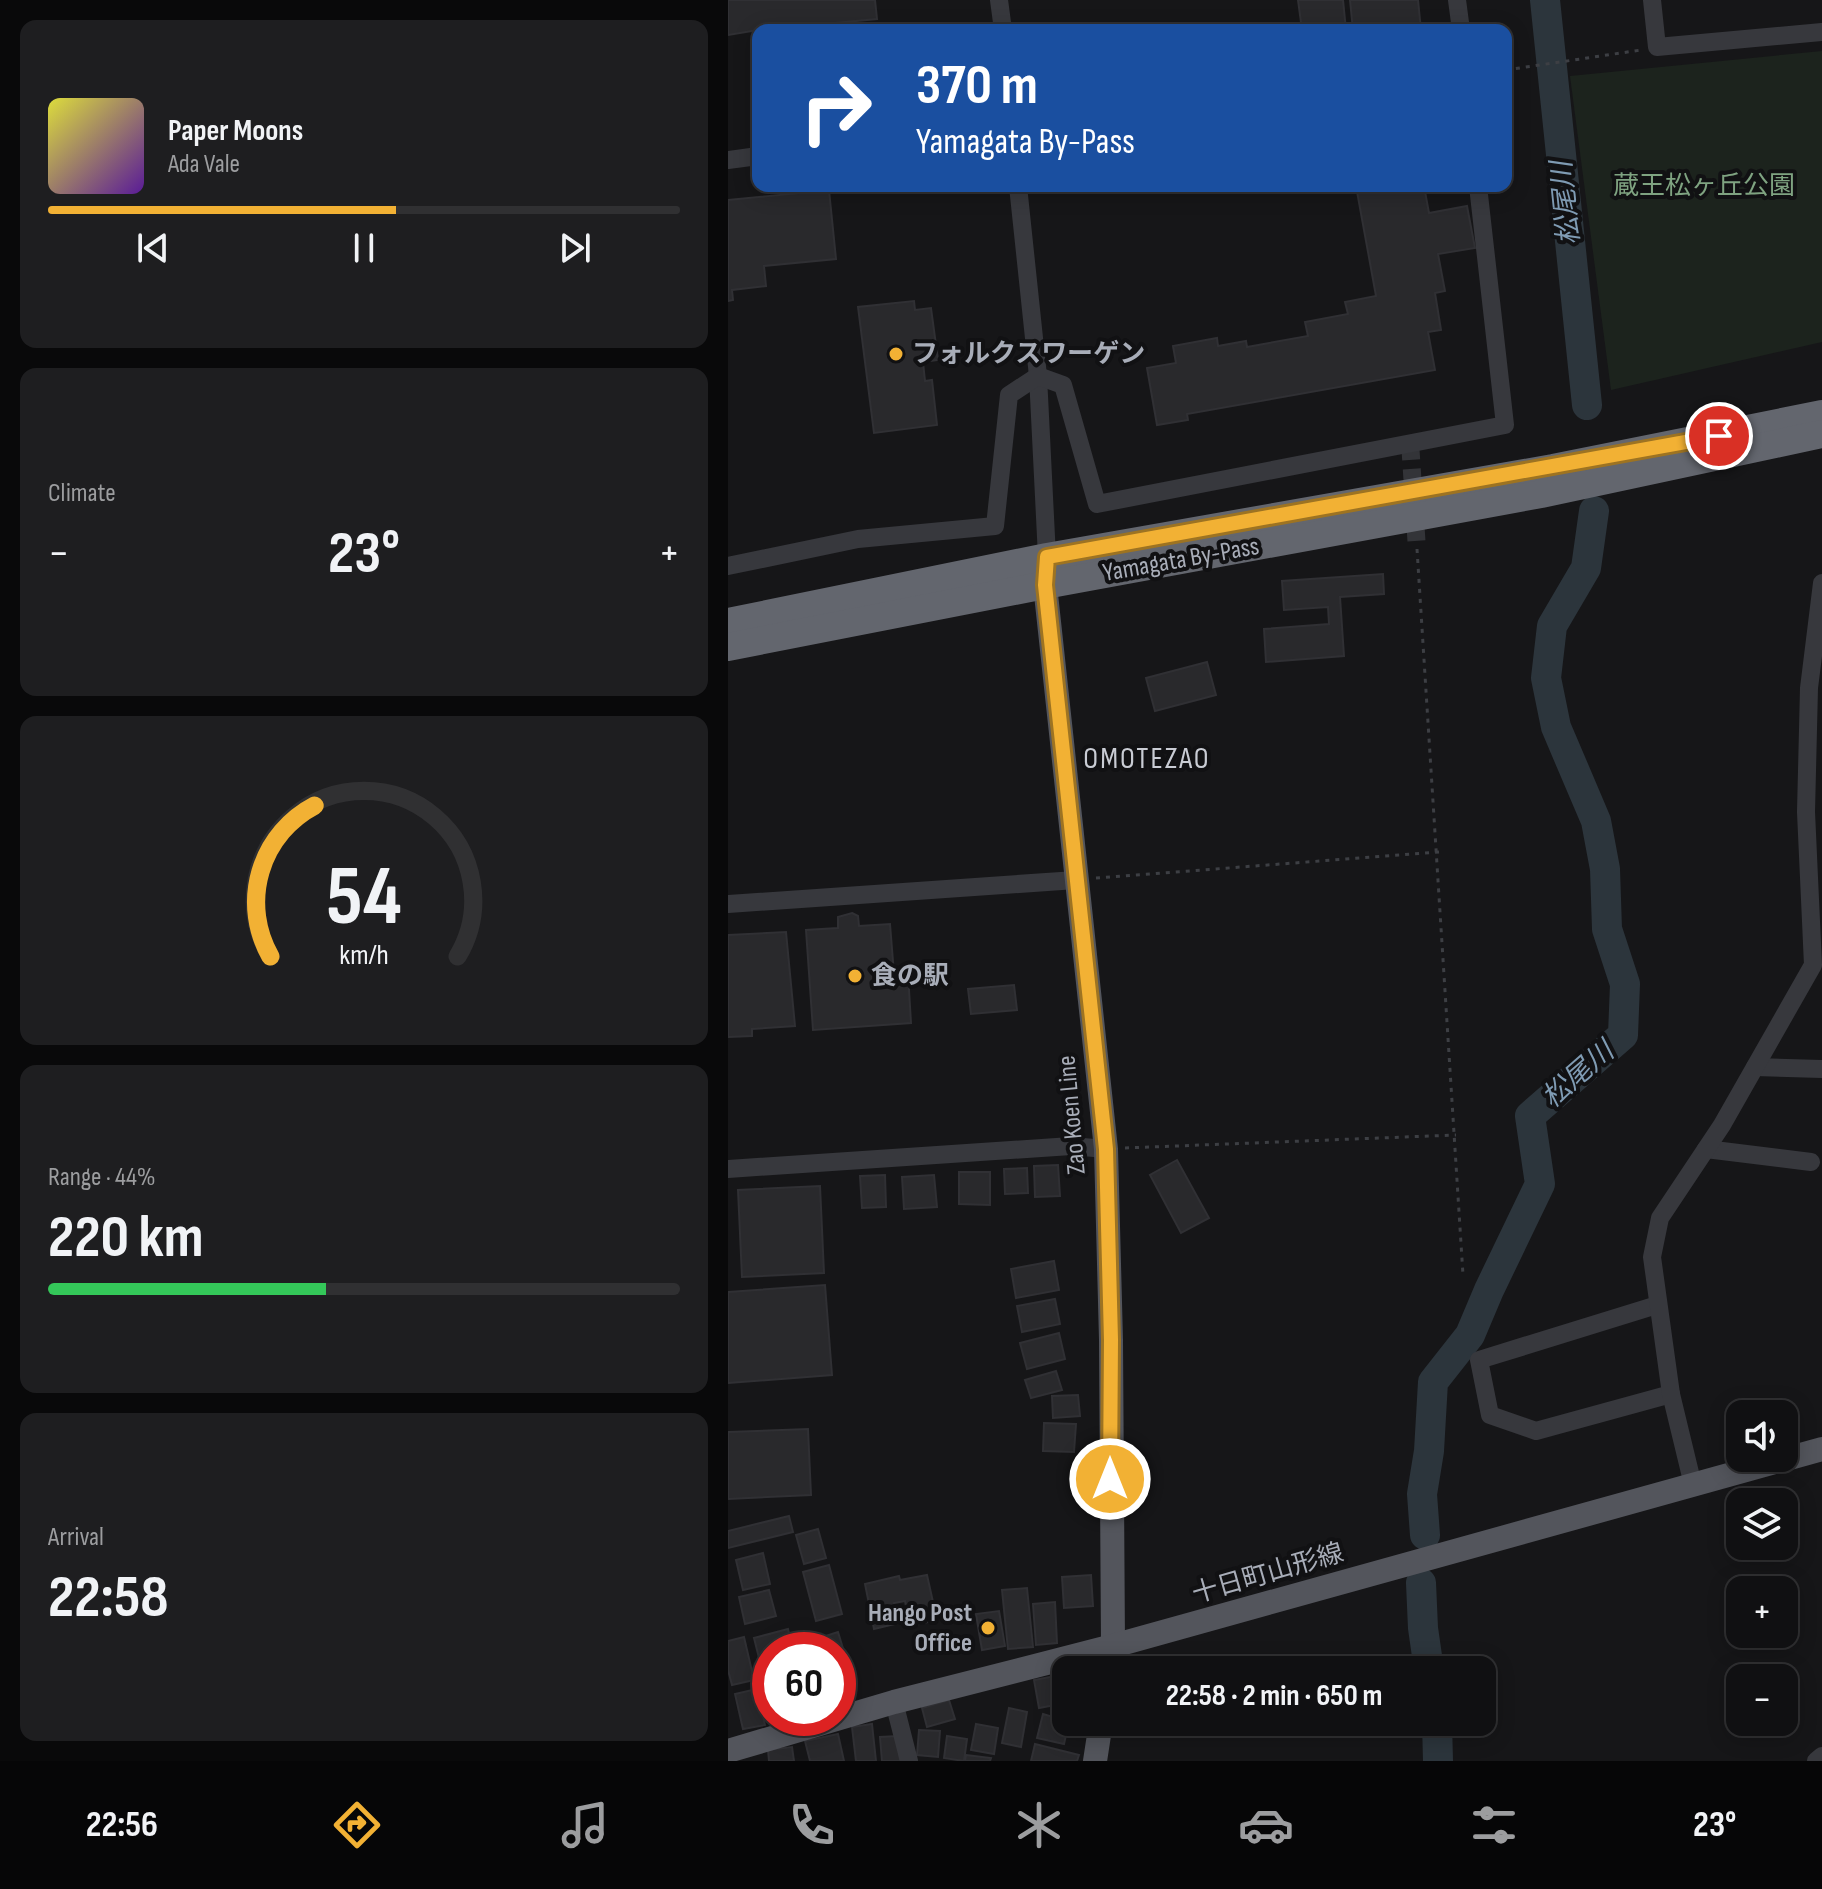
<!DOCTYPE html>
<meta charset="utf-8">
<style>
:root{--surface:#101012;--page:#1e1e20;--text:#f1f3f6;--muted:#9c9d9f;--line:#303032;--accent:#f2b134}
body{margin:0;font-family:"Sofia Sans Condensed","Noto Sans JP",sans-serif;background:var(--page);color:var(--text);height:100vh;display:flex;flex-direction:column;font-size:30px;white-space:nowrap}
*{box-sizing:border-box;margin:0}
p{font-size:26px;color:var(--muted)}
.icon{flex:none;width:44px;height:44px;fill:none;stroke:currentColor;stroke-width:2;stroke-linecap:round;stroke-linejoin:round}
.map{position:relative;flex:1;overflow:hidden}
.panel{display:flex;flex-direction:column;gap:20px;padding:20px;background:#09090a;width:728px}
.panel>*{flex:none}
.banner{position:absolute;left:24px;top:24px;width:760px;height:168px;border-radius:16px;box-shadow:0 4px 20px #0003,0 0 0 2px var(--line);background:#1a4fa0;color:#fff;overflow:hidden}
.fabs{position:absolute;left:998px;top:1400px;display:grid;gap:16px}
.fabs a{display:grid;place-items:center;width:72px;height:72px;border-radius:16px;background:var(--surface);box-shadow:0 4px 20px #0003,0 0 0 2px var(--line);font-size:40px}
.speed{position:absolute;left:24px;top:1632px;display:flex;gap:16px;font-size:40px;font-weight:700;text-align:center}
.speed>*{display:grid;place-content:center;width:104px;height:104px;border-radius:50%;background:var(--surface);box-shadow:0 4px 20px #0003,0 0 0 2px var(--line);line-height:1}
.speed .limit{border:12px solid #d22;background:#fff;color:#111}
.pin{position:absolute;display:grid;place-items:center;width:68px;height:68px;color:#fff;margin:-34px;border:4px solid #fff;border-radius:50%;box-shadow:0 2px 8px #0007}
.me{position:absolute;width:88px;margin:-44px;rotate:0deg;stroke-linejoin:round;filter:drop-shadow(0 0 6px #0008)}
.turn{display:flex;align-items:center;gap:28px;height:168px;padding:0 32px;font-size:36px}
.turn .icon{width:104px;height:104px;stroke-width:2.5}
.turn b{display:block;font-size:56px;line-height:68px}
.big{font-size:60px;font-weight:700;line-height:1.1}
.panel .card{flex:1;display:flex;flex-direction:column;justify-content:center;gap:12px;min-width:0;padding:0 28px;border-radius:16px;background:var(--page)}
.panel .dial{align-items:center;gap:0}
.dial svg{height:208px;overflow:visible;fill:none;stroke:var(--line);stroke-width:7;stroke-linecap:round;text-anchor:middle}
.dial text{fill:var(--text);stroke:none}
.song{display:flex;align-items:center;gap:24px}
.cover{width:96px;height:96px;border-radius:12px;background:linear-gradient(135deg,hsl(60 70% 55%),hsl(270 70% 35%))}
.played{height:8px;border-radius:4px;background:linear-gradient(90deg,var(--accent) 55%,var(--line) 55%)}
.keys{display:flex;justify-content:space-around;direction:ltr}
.heat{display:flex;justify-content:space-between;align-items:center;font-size:44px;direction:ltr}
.charge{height:12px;border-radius:6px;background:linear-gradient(90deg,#34c759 44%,var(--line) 0)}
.trip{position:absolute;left:324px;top:1656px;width:444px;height:80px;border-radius:16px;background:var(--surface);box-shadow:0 4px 20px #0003,0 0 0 2px var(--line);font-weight:700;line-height:80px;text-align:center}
.dock{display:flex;height:128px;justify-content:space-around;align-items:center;background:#060607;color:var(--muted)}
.dock .icon{width:56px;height:56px}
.dock .active{color:var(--accent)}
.dock b{font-size:36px;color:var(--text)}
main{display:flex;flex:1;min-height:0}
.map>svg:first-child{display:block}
.green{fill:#1c231d}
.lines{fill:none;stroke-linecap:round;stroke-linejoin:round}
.river{stroke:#2c353c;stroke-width:30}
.building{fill:#29292c;stroke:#303034;stroke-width:2}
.minor-tunnel{stroke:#333438;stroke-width:18;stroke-dasharray:18 9;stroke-linecap:butt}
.path{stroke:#3d3f44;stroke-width:3;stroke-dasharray:4 6;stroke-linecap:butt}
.minor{stroke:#37383d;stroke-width:18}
.major{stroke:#53555c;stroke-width:24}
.highway{stroke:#63666e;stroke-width:28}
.route-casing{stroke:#9d7322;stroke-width:20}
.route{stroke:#f2b134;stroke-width:14}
.poi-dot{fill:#f2b134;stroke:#111113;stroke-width:3}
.labels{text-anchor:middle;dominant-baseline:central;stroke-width:8;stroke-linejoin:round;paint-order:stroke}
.park-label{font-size:26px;fill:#7fa381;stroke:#111113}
.poi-label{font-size:26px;font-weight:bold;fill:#a8adb8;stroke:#111113;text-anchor:start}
.street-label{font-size:26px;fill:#a8adb8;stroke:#111113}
.water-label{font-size:28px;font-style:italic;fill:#7f9bb3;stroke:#111113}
.quarter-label{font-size:30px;letter-spacing:2px;fill:#c9ccd4;stroke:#111113}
</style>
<main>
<section class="panel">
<div class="card">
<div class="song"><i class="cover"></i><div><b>Paper Moons</b><p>Ada Vale</p></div></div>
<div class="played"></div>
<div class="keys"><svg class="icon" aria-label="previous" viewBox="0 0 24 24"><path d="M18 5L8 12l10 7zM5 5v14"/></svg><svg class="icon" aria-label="pause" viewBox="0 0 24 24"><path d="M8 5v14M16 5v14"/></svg><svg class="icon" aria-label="next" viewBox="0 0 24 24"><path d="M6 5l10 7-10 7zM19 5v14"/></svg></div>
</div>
<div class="card"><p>Climate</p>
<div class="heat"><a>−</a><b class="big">23°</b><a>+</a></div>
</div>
<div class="card dial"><svg viewBox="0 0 100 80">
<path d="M14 69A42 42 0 1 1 86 69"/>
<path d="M14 69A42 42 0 0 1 31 11" stroke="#f2b134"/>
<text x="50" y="56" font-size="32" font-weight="700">54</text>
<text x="50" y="72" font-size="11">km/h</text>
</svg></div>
<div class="card"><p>Range · 44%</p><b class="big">220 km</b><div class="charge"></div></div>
<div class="card"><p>Arrival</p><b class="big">22:58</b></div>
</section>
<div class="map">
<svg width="1094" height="1761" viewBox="0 0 1094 1761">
<rect width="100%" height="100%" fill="#161618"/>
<path class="green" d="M1094,51V342L883,390L842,76Z"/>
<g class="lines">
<g class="river">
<path d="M817,0L859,405"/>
<path d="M697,1535L694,1494L701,1451L705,1382L742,1335L761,1290L812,1184L802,1116L895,1035L897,984L879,929L877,869L868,821L828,727L818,678L824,626L858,568L866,511"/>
<path d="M693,1583L695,1628L701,1670"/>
<path d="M709,1722L710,1761"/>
</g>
</g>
<g class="building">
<path d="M0,0H147L149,19L30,30L0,35Z"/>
<path d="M570,0H615L618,30H574Z"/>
<path d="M622,0H690L693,30H625Z"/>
<path d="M628,186H696L701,213L739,206L747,248L710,254L717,291L707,293L713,330L700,332L707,370L459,414L460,420L429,425L419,368L448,363L445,346L489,338L490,346L518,341L519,347L580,336L577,322L620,314L617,302L648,296Z"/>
<path d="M101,190L108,259L36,266L38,286L4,290L5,300L0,301V200Z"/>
<path d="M186,301L187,310L203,308L210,360L195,362L197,381L204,380L209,425L146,433L130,307Z"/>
<path d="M655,574L656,594L612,597L616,656L538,662L536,629L601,624L600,607L556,610L554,581Z"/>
<path d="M479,662L488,695L427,711L418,678Z"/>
<path d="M124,913L130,916L131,926L162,924L166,974L180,973L183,1023L85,1030L78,930L110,928V917Z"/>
<path d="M58,932L67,1026L24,1029V1036L0,1037V935Z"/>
<path d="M286,985L289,1010L243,1014L240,989Z"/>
<path d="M449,1160L481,1218L453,1233L422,1175Z"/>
<path d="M330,1165L332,1196L307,1197L306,1166Z"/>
<path d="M299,1168L300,1193L277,1194L276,1169Z"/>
<path d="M231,1172H262V1205L231,1204Z"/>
<path d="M157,1175L158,1207L134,1208L132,1176Z"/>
<path d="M206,1175L209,1207L176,1209L174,1177Z"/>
<path d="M92,1186L96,1273L14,1277L10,1190Z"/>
<path d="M326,1261L331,1290L288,1298L283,1269Z"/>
<path d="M97,1285L104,1375L0,1383V1292Z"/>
<path d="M327,1299L332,1324L294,1332L289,1306Z"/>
<path d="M331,1333L337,1359L299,1369L292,1343Z"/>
<path d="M328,1371L334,1390L303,1398L297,1380Z"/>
<path d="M350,1395L352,1416L325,1418L324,1396Z"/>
<path d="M316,1423L348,1424L346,1452L315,1451Z"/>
<path d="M80,1429L83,1495L0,1499V1432Z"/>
<path d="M61,1516L65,1532L0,1548V1531Z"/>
<path d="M90,1529L98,1558L76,1564L68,1535Z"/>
<path d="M35,1553L42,1584L15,1590L8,1560Z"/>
<path d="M101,1565L114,1614L88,1621L75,1572Z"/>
<path d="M199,1575L209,1620L182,1626L177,1601L166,1603L171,1623L146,1629L137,1584L171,1576L172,1580Z"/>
<path d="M363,1575L365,1606L336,1608L334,1577Z"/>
<path d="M299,1588L305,1647L280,1649L274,1590Z"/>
<path d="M41,1590L48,1616L17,1624L11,1597Z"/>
<path d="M327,1602L329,1643L308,1645L305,1604Z"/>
<path d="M271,1611L277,1646L254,1650L248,1614Z"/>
<path d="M60,1629L65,1650H42V1659L32,1662L26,1638Z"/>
<path d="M110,1632L121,1668L110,1671V1650H84L82,1641Z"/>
<path d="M16,1637L26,1680L4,1685L0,1670V1641Z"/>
<path d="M42,1667V1689L37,1690L31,1670Z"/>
<path d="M338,1674V1703L311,1708L306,1680Z"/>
<path d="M29,1689L37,1725L15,1729L7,1694Z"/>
<path d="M221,1700L227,1719L199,1727L194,1708Z"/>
<path d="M281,1708L299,1712L293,1747L274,1743Z"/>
<path d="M315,1714L341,1722L336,1744L309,1738Z"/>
<path d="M144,1724L148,1761H128L124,1727Z"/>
<path d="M248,1724L270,1728L266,1754L243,1750Z"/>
<path d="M191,1730L212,1731L210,1757L189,1755Z"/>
<path d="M110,1734L116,1761H82L77,1741Z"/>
<path d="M170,1736L172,1761H154L152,1737Z"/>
<path d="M219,1736L239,1739L236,1761L216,1758Z"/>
<path d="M307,1744L351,1755L349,1761H303Z"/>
<path d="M64,1747L66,1761H41L40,1750Z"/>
<path d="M238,1755L263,1758L262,1761H237Z"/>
</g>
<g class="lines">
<path class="minor-tunnel" d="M682,442L689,549"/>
<g class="path">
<path d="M778,70L913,50"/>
<path d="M689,549L735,1275"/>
<path d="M368,878L711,852"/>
<path d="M397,1148L728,1135"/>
</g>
<g class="minor">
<path d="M271,0L275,30"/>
<path d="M729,0L733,30"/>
<path d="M924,0L929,47L1094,32"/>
<path d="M0,160L30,156"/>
<path d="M290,186L310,376L319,557"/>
<path d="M0,566L130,539L267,526L281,395L310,376L335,385L369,504L777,425L750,186"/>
<path d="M0,904L348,880"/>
<path d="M1027,1067L1094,1069"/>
<path d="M978,1149L1083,1162"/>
<path d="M0,1169L343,1146L378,1149"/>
<path d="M929,1305L751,1360L762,1415L808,1431L943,1394"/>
<path d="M965,1485L943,1394L924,1257L932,1218L994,1125L1085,965L1078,812L1081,688L1094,583"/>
<path d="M166,1702L181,1761"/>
<path d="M1088,1761L1094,1756"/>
</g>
<g class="major">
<path d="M318,568L317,585L378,1149L383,1340L385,1646L381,1670"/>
<path d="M0,1751L166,1702L385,1646L1094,1449"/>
<path d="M367,1761L373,1722"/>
</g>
<g class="highway">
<path d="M0,622L319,557L825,468L1094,414"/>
<path d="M0,647L317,585L813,494L1094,434"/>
</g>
</g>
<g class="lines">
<g class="route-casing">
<path id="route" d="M382,1479L383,1340L378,1149L317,585L319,557L991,436"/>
</g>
<use href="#route" class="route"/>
</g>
<g class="poi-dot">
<circle cx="168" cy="354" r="8"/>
<circle cx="127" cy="976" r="8"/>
<circle cx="260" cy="1628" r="8"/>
</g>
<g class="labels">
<g class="park-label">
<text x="976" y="186">蔵王松ヶ丘公園</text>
</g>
<g class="poi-label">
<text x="184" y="354">フォルクスワーゲン</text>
<text x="143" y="976">食の駅</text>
<text x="244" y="1613" text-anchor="end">Hango Post<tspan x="244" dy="30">Office</tspan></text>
</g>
<g class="street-label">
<text transform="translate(453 560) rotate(-10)">Yamagata By-Pass</text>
<text transform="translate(344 1115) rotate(-95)">Zao Koen Line</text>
<text transform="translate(540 1574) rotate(-16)">十日町山形線</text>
</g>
<g class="water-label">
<text transform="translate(838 203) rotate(-96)">松尾川</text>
<text transform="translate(850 1075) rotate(-41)">松尾川</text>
</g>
<g class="quarter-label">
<text x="419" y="759">OMOTEZAO</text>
</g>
</g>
</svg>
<div class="fabs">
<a><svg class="icon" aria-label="sound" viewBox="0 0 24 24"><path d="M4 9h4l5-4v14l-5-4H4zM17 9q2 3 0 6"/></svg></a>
<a><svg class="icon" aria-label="layers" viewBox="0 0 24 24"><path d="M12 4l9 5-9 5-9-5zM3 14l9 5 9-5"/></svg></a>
<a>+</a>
<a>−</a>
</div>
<div class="speed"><div class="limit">60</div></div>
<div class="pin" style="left:991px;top:436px;background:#d93025"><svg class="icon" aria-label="arrive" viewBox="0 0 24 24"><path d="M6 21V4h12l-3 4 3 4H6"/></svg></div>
<svg class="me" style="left:382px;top:1479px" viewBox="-20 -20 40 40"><circle r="17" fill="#f2b134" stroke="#fff" stroke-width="3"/><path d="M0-11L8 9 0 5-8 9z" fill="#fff"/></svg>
<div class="trip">22:58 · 2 min · 650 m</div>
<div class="banner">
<div class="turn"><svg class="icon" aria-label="right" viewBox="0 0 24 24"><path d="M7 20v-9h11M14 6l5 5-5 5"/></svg><div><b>370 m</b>Yamagata By-Pass</div></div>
</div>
</div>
</main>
<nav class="dock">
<b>22:56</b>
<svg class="icon active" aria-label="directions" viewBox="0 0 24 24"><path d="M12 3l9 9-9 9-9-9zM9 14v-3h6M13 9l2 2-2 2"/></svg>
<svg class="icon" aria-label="music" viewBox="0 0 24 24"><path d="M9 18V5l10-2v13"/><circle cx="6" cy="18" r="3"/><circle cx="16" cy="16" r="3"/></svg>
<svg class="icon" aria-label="phone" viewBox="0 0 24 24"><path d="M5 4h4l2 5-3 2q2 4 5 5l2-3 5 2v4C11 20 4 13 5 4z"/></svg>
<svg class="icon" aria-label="climate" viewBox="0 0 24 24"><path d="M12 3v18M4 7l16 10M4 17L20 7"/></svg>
<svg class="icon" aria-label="car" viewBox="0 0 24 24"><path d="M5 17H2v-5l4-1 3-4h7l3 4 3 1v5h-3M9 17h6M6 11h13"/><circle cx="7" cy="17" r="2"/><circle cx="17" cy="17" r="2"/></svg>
<svg class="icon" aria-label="filters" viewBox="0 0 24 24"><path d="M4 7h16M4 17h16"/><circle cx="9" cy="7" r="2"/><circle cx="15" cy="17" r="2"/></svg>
<b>23°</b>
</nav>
